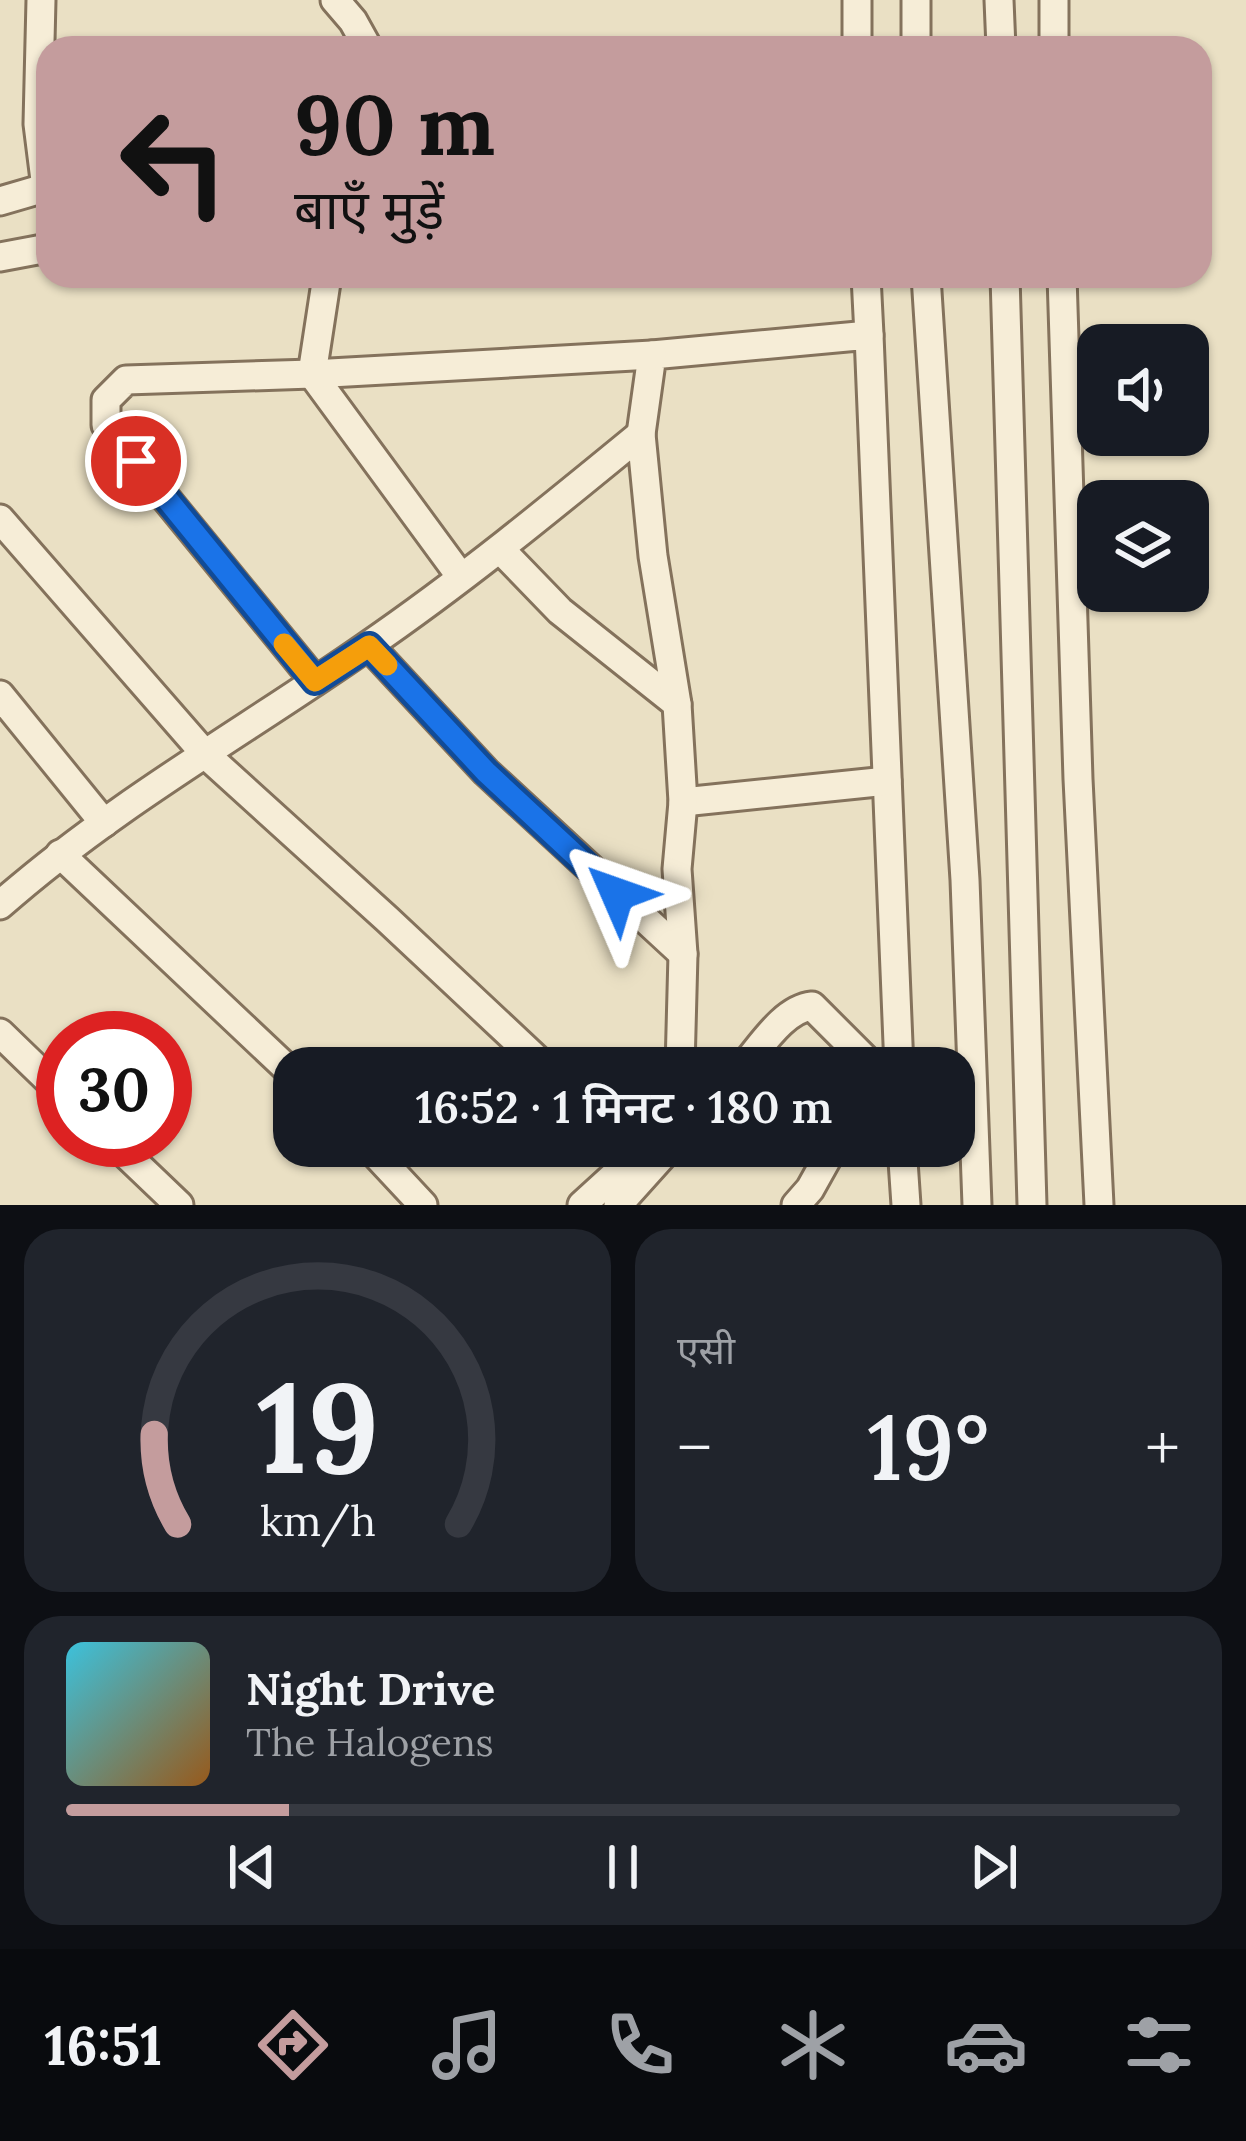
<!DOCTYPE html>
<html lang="hi">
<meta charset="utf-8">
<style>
:root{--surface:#171b24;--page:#20242c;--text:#f1f3f6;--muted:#9ea1a6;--line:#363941;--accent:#c49c9d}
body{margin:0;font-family:Lora,"Noto Sans Devanagari",serif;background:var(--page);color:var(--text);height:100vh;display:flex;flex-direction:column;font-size:45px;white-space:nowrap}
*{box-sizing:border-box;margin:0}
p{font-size:39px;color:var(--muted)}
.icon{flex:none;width:66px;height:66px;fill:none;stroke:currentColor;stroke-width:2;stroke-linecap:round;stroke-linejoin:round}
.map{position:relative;height:1205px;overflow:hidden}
.side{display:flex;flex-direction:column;gap:24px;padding:24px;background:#0d0f14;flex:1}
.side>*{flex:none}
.top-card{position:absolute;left:36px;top:36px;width:1176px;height:252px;border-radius:36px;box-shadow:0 3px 9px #0004;background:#c49c9d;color:#111;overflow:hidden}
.fabs{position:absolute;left:1077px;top:324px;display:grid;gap:24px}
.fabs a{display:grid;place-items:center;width:132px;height:132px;border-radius:24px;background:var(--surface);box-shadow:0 3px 9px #0004;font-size:60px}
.speed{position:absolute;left:36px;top:1011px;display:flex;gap:24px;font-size:60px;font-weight:700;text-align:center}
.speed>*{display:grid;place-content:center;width:156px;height:156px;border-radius:50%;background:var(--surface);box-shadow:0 3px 9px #0004;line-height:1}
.speed .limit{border:18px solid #d22;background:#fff;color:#111}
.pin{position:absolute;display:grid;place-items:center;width:102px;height:102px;color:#fff;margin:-51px;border:6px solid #fff;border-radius:50%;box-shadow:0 3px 12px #0007}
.me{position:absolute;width:132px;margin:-66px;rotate:313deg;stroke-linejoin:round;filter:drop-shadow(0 0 9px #0008)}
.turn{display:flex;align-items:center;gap:42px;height:252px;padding:0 60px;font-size:54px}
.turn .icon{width:156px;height:156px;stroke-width:2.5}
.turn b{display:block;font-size:84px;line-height:102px}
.big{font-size:90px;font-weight:600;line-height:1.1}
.side .tile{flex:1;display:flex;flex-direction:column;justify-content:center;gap:18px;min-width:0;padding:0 42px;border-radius:36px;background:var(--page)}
.side .dial{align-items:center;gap:0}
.dial svg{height:312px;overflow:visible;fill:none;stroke:var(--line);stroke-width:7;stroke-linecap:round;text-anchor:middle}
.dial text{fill:var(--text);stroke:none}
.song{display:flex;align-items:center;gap:36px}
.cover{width:144px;height:144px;border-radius:18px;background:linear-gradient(135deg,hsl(190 70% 55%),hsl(30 70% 35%))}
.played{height:12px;border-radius:6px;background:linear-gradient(90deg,var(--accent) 20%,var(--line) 20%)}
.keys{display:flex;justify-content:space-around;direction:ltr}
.heat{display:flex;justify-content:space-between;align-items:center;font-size:66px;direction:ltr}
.side .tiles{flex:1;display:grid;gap:24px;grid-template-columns:1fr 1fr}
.tile:last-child{grid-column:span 2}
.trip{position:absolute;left:273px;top:1047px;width:702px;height:120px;border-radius:36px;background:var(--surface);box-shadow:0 3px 9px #0004;font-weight:600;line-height:120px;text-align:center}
.tab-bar{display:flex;height:192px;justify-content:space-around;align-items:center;background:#090b0e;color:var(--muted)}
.tab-bar .icon{width:84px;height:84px}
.tab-bar .selected{color:var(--accent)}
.tab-bar b{font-size:54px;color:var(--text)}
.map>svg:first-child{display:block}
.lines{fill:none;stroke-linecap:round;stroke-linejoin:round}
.minor-casing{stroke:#84725c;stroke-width:33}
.minor{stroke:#f6edd7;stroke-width:27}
.route-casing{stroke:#114b97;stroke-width:30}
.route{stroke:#1a73e8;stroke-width:21}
.slow{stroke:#f59e0b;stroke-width:21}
</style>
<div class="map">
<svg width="1246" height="1205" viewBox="0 0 1246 1205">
<rect width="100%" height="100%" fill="#eae0c4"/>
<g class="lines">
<g class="minor-casing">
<g id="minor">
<path d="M41,0L38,124L46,188"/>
<path d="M335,0L353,21L368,48"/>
<path d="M999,0L1001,48"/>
<path d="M1054,0V48"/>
<path d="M857,48V0"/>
<path d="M916,48V0"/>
<path d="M0,201L48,187"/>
<path d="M0,257L48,248"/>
<path d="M327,276L312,374L461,577"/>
<path d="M866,276L869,335"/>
<path d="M926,276L965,880L977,1205"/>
<path d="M1005,276L1032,1205"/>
<path d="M1062,276L1078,779L1099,1205"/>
<path d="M641,434L652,355L869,335L899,1068"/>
<path d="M0,519L205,754L387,919L546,1068"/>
<path d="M500,549L560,611L677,704"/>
<path d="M369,646L486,772L683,954"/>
<path d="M315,681L106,425V400L126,380L312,374L652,355"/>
<path d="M0,695L104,823"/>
<path d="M683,802L887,781"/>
<path d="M60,854L294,1075"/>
<path d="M0,905C112,806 244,732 366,647C462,581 551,508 641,434L653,556L677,704L683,802L677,869L683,954L680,1068"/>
<path d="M0,1033L63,1094"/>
<path d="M742,1068C760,1048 783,1009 812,1006L872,1066"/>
<path d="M111,1140L179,1205"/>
<path d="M368,1146L423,1205"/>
<path d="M902,1146L906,1205"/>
<path d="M582,1205L638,1154L629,1146"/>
<path d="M618,1205L671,1146"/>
<path d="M796,1205L810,1189L834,1146"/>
</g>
</g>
<use href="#minor" class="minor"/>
</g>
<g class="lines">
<g class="route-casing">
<path id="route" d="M136,461L315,681L369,646L486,772L617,894"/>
</g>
<use href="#route" class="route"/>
<path class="slow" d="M284,644L315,681L369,646L387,665"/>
</g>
</svg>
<div class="fabs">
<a><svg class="icon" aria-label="sound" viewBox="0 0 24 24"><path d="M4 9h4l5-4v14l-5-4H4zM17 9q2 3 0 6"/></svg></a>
<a><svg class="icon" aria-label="layers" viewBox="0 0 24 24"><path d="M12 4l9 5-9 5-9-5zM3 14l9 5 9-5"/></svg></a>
</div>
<div class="speed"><div class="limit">30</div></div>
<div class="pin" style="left:136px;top:461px;background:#d93025"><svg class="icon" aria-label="arrive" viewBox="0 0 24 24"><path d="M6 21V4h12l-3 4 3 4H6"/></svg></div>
<svg class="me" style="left:617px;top:894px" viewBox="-20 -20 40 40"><path d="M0-17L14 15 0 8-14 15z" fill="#1a73e8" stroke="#fff" stroke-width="4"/></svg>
<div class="trip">16:52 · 1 मिनट · 180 m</div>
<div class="top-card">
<div class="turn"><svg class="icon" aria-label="left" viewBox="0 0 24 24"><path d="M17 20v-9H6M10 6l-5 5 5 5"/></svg><div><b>90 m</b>बाएँ मुड़ें</div></div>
</div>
</div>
<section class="side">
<div class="tiles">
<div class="tile dial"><svg viewBox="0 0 100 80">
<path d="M14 69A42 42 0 1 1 86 69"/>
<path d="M14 69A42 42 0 0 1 8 46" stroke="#c49c9d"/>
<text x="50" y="56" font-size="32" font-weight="700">19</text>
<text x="50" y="72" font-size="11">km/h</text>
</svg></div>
<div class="tile"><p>एसी</p>
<div class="heat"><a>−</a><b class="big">19°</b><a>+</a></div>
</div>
<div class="tile">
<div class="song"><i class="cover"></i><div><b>Night Drive</b><p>The Halogens</p></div></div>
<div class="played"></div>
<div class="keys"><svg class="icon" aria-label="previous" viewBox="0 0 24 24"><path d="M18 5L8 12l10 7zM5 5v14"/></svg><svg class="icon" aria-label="pause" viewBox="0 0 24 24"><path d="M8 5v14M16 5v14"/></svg><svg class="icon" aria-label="next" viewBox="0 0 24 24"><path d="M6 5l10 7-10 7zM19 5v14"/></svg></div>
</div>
</div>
</section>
<nav class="tab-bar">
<b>16:51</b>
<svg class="icon selected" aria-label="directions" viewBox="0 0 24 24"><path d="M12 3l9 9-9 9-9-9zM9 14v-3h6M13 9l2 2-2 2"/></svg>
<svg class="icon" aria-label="music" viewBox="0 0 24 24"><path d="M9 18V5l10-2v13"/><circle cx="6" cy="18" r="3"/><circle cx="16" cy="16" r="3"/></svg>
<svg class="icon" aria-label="phone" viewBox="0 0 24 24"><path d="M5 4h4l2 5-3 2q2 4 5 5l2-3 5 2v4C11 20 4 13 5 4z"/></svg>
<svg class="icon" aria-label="climate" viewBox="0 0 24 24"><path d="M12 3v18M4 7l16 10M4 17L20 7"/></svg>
<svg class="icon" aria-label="car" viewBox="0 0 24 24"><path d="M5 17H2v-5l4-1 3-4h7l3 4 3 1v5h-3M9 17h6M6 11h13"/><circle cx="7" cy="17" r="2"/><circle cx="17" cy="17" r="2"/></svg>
<svg class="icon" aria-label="filters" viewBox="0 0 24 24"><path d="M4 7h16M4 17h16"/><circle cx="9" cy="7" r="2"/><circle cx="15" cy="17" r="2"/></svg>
</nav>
